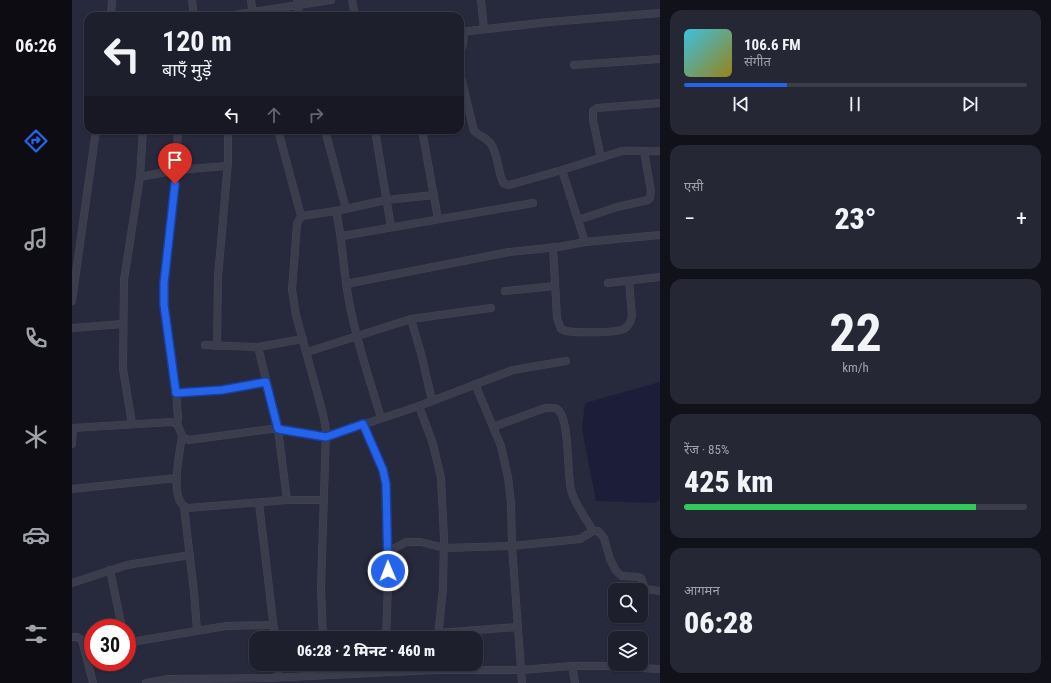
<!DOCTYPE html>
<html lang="hi">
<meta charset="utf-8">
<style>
:root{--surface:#1d1f2d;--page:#252735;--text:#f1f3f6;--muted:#a0a2aa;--line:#3b3d49;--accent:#2563eb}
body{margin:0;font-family:"Roboto Condensed","Noto Sans Devanagari",sans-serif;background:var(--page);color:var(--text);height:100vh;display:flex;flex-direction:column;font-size:15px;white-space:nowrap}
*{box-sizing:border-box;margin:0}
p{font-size:13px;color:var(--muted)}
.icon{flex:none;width:22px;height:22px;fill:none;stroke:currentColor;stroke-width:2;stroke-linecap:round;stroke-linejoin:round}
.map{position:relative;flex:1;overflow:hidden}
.panel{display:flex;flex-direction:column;gap:10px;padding:10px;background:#101119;width:391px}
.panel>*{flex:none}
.banner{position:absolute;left:12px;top:12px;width:380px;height:122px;border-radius:12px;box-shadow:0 1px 3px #0004,0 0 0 1px var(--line);background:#1d1f2d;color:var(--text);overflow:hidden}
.controls{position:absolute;left:536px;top:583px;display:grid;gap:8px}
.controls a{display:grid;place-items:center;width:40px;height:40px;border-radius:8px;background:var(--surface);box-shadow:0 1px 3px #0004,0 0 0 1px var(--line);font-size:20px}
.speed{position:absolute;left:12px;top:619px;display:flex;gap:8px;font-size:20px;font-weight:700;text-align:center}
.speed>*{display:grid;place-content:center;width:52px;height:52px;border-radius:50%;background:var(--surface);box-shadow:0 1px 3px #0004,0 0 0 1px var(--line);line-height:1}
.speed .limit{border:6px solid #d22;background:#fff;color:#111}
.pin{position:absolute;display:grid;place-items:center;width:34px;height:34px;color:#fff;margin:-41px -17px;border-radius:50% 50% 50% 0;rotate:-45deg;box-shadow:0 0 4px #0007}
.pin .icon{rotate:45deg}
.me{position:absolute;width:44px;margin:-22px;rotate:359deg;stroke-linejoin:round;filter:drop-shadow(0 0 3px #0008)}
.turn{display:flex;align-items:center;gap:14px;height:84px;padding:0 12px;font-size:18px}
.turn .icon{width:52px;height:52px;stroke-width:2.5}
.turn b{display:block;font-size:28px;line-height:34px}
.lanes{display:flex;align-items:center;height:38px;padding:0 12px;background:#0003;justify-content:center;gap:20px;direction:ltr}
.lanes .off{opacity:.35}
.big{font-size:30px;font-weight:800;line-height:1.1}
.panel .card{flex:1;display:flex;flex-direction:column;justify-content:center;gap:6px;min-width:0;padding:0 14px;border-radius:12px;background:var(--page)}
.panel .dial{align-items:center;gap:0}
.dial b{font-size:52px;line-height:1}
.song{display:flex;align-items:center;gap:12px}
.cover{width:48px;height:48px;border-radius:6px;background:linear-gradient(135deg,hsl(190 70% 55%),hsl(50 70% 35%))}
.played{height:4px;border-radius:2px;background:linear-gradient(90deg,var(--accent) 30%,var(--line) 30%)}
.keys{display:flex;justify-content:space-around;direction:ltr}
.heat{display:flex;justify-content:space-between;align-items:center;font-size:22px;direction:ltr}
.charge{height:6px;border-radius:3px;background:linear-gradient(90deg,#34c759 85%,var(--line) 0)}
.trip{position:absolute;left:177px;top:631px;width:234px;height:40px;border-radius:12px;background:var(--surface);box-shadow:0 1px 3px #0004,0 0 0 1px var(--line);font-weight:800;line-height:40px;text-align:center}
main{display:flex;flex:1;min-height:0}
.menu{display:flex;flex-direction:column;width:72px;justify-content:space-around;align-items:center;background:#0c0c12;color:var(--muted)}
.menu .icon{width:28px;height:28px}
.menu .active{color:var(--accent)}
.menu b{font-size:18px;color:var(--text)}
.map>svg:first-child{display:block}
.water{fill:#1c1d39}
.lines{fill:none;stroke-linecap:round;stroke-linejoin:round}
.street-casing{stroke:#444555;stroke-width:8}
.street{stroke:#3b3c4c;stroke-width:7}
.route-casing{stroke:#184099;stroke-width:10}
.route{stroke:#2563eb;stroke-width:7}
</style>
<main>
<nav class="menu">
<b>06:26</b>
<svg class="icon active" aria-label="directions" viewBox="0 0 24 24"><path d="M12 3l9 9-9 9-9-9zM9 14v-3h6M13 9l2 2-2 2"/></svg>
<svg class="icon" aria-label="music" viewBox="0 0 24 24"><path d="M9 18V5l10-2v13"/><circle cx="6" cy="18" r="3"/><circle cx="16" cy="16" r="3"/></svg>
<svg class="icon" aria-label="phone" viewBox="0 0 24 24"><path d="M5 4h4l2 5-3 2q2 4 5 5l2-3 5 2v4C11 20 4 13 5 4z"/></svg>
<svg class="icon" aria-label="climate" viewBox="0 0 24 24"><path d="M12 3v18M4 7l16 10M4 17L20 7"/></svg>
<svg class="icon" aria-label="car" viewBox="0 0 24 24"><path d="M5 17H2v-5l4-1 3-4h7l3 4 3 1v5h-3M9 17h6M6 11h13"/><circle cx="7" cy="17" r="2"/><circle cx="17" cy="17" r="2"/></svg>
<svg class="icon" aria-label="filters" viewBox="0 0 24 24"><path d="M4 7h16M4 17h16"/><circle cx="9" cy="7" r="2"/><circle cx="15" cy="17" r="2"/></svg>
</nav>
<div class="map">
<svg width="588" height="683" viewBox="0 0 588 683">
<rect width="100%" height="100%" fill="#27293c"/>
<path class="water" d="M588,382V500L582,503L524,501L510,429L513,403Z"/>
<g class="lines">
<g class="street-casing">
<g id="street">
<path d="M120,0L122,16"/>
<path d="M179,0L181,16"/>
<path d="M225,0L227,16"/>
<path d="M280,0L283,16"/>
<path d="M409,0L412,29"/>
<path d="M39,16L40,0"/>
<path d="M155,16L259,0"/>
<path d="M388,32L477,22L588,13"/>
<path d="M388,51L391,45L392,32"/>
<path d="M502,65L588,59"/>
<path d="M388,73L402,131C407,136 414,137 419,144C426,155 426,171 431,183L436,185L441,184L490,170"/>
<path d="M206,130L229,216L225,224L220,290L224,315L251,414L254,430L249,589L251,638"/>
<path d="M253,130L274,209"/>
<path d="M303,130L319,227"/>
<path d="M350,130L366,219"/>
<path d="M529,158L521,120V111L525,108L588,103"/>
<path d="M68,177L104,170L155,166"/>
<path d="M264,211C271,241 271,271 277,301C284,341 298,380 309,418"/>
<path d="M229,216L264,211L314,200L362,195"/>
<path d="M506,220L545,207L576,200L578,198L579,191L572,151"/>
<path d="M270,236L461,203"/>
<path d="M513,242L490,170L550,151C563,150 575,152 588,151"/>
<path d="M481,247L485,318L489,329L494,331C504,333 544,333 552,329C557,326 559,321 560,316L557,281"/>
<path d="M536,283L588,277"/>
<path d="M274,284L437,252L486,247L513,242L588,235"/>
<path d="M433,291L483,286"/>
<path d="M0,301L24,130"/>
<path d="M339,319L350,357L360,401"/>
<path d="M0,328L51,324"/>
<path d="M133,345L186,347L231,339"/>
<path d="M145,346L146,277L156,162V130"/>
<path d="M186,347L206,429L215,500"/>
<path d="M235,352L339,319L419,308"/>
<path d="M403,384L429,446L436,477L439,503L440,546L450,683"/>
<path d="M105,393L150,390L194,382"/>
<path d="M347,406L361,444L369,478L372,538L371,588L366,638"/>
<path d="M60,424L51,369L52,280L68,177L71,130"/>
<path d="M105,424L106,418L104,390L92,305V283L104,170L106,130"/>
<path d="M291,424L311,470L314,484L316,584L314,638"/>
<path d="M421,427L473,408C477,408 482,407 485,409C498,416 495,476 499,490C503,505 514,518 521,531"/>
<path d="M0,428L99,422L105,424C109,430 108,438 117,440L199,429H211L254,437L347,406L441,370L494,361"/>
<path d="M110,436C108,452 96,503 116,508L215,500H252"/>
<path d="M0,444L1,428"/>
<path d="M0,489L104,478"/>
<path d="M187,503L203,638"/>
<path d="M112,507L122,592L125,630"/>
<path d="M316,558L323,548L334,542H349L372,548L440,546L508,539L521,531H526L529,534L532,538L538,559L544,571L550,576L566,577L569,578L573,589L588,591"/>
<path d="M38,570L50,628"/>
<path d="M0,583L55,565L118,555"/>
<path d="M366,633L446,627"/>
<path d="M0,637H5L10,640L21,683"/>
<path d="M55,639L60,641H65L154,626L201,625"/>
<path d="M206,664L207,677"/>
<path d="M255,664L256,674"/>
<path d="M500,666L503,683"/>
<path d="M312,672V664"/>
<path d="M74,683L96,679L197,678L362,670H449L500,666H532L588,669"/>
</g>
</g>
<use href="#street" class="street"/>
</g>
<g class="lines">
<g class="route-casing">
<path id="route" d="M103,184L92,283V305L104,393L150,390L194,382L206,429L254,437L291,424L311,470L314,484L316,571"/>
</g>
<use href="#route" class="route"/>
</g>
</svg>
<div class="controls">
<a><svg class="icon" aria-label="search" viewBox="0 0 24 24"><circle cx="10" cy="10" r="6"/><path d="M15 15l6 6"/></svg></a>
<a><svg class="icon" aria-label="layers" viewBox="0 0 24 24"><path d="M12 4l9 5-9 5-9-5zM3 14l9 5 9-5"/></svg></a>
</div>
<div class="speed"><div class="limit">30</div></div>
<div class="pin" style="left:103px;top:184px;background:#d93025"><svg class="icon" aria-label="arrive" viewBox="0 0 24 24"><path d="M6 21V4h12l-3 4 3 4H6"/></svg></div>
<svg class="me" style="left:316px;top:571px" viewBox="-20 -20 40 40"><circle r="17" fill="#2563eb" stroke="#fff" stroke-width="3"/><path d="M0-11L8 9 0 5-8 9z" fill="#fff"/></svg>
<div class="trip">06:28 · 2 मिनट · 460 m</div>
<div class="banner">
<div class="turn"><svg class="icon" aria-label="left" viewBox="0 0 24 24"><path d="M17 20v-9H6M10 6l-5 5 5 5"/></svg><div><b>120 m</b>बाएँ मुड़ें</div></div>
<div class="lanes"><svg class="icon" aria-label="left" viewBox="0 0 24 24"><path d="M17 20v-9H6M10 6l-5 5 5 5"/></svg><svg class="icon off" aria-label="ahead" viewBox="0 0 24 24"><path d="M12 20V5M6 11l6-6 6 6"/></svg><svg class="icon off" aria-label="right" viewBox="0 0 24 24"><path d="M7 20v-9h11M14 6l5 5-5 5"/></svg></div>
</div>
</div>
<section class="panel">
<div class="card">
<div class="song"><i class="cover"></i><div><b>106.6 FM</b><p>संगीत</p></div></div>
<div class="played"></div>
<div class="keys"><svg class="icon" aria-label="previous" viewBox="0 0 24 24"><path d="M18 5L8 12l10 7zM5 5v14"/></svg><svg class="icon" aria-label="pause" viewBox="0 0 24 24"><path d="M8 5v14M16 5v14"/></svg><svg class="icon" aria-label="next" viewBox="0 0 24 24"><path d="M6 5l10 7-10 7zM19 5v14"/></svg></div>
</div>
<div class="card"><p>एसी</p>
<div class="heat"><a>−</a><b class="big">23°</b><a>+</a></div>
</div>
<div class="card dial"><b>22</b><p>km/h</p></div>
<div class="card"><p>रेंज · 85%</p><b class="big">425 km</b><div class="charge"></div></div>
<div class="card"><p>आगमन</p><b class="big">06:28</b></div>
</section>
</main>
